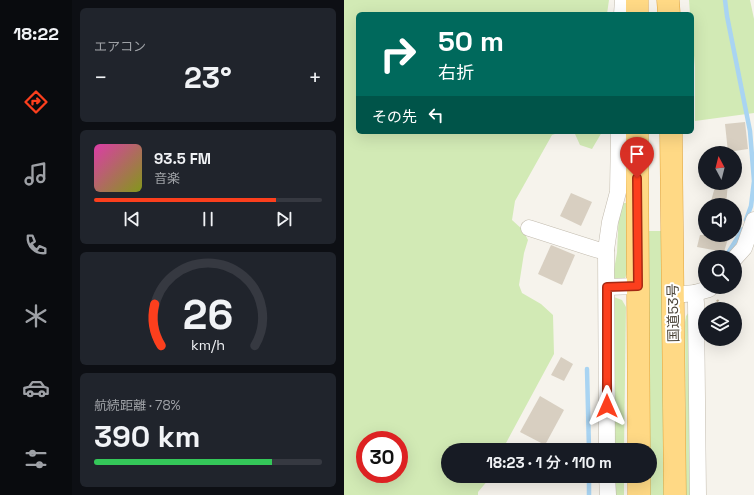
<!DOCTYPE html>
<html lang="ja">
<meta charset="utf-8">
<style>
:root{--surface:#171b24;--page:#20242c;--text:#f1f3f6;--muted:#9ea1a6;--line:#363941;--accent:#fc3f1d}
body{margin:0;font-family:"Space Grotesk","Noto Sans JP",sans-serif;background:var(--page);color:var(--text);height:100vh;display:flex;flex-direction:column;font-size:15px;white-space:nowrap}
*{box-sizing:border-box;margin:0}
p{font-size:13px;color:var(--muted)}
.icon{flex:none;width:22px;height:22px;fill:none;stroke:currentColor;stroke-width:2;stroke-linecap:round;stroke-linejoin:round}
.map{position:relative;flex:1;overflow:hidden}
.drawer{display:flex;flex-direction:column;gap:8px;padding:8px;background:#0d0f14;width:272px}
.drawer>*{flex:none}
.banner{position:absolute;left:12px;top:12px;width:338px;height:122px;border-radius:6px;box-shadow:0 4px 16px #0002;background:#00695c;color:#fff;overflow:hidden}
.needle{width:26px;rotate:353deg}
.fabs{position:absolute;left:354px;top:146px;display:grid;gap:8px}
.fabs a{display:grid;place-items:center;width:44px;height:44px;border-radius:50%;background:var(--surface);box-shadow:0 4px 16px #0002;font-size:20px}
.speed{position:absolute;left:12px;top:431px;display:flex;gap:8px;font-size:20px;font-weight:700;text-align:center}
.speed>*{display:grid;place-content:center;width:52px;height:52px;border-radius:50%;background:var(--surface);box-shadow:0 4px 16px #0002;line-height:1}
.speed .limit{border:6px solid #d22;background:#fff;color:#111}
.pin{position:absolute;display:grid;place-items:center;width:34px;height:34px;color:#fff;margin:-41px -17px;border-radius:50% 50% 50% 0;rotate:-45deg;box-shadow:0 0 4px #0007}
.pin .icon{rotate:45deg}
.me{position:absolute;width:44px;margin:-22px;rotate:0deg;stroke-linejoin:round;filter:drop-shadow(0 0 3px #0008)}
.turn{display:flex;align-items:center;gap:14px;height:84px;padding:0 16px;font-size:18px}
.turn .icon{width:52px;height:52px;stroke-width:2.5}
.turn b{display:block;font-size:28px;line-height:34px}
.then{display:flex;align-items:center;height:38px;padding:0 16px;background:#0003;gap:8px;font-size:15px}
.big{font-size:30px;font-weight:600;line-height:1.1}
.drawer .card{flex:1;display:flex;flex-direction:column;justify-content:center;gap:6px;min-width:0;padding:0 14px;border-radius:6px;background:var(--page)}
.drawer .dial{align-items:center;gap:0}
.dial svg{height:104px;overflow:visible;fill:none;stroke:var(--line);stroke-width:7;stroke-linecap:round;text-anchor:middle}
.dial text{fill:var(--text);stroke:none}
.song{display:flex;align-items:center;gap:12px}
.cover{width:48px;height:48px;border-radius:6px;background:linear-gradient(135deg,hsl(320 70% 55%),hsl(70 70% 35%))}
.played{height:4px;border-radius:2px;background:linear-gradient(90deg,var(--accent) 80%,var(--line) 80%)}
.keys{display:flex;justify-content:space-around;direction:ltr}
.heat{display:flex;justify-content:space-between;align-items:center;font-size:22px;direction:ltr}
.charge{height:6px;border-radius:3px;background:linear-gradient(90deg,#34c759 78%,var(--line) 0)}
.trip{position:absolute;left:97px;top:443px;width:216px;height:40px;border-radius:20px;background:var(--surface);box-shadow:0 4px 16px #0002;font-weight:600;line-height:40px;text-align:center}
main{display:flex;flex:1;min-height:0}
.dock{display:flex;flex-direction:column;width:72px;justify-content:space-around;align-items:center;background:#090b0e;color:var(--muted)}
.dock .icon{width:28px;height:28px}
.dock .selected{color:var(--accent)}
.dock b{font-size:18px;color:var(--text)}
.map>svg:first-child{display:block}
.green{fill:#d2eab5;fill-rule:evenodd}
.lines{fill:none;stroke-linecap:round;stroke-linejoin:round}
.stream{stroke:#a9d4f2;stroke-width:4.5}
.building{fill:#d8cfc1}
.minor-casing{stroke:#c2bbae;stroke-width:17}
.trunk-casing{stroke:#e0a43c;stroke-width:23}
.path{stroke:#c4b79f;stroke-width:2.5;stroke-dasharray:2 2;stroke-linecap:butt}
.minor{stroke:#fff;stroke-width:16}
.trunk{stroke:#ffd985;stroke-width:22}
.route-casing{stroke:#a42913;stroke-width:10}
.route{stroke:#fc3f1d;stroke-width:7}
.labels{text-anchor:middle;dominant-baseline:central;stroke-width:4;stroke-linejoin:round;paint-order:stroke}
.street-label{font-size:14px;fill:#4b4439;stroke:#fff}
</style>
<main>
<nav class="dock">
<b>18:22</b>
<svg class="icon selected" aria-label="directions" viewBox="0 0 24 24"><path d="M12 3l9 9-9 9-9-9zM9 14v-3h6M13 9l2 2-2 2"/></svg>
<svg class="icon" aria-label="music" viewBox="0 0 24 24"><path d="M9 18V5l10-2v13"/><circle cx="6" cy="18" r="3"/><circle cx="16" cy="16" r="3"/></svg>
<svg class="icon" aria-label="phone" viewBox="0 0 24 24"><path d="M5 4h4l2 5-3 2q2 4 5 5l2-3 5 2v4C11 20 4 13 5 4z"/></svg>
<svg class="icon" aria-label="climate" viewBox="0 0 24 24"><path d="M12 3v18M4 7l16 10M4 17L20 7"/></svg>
<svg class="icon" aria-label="car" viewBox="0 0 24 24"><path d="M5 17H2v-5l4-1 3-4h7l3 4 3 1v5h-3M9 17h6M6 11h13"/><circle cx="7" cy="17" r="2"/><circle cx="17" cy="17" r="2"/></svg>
<svg class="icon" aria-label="filters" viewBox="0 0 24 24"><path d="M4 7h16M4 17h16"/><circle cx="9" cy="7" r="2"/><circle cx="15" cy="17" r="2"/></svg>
</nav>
<section class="drawer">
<div class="card"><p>エアコン</p>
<div class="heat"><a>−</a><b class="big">23°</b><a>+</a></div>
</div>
<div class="card">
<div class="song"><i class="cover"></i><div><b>93.5 FM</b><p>音楽</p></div></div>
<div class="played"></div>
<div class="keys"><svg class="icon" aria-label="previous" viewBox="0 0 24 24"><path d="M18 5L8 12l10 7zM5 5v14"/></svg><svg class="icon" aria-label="pause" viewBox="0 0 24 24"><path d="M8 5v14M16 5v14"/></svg><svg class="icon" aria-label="next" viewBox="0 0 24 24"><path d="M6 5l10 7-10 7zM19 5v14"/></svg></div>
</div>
<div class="card dial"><svg viewBox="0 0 100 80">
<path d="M14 69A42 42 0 1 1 86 69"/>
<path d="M14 69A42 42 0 0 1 9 37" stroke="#fc3f1d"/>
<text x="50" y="56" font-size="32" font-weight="700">26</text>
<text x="50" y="72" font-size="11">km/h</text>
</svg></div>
<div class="card"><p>航続距離 · 78%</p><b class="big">390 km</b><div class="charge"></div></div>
</section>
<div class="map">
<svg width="410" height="495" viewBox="0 0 410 495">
<rect width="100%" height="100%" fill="#f6f3ec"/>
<g class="green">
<path d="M0,0H265L263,14H14V132H258L248,149L236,145L231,134L217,132L208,135L171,201L168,220L179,230L184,240L180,253L175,285L178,293L197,304L209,315L210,354L162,443L163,450H104V476H152L145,479L134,492V495H0ZM21,440H55V474H21Z"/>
<path d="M345,0H406L410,19V113L351,121V67L348,32V14H346Z"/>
<path d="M279,203H285L283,274L280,280L269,279V275L273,253L275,209Z"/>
<path d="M302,231H318L321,495H304L306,476V450H303Z"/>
<path d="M267,296L278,300L282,307L280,450H269Z"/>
<path d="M345,312L350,495H342L341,322L342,316Z"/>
<path d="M269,476H280V495H270Z"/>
</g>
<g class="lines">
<g class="stream">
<path d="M381,0L383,16L406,131L410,181L407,206L402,220"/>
<path d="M379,257L384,253L399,229"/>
<path d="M243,369L245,450"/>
<path d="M245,476V495"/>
</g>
</g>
<g class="building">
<path d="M401,122L404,149L384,152L381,124Z"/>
<path d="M372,183H384L382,205H366Z"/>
<path d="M227,193L248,202L237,226L216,216Z"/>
<path d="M356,235H385L380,252L353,247Z"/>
<path d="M207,245L231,255L218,285L194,274Z"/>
<path d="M217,357L229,364L220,381L207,375Z"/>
<path d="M196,396L220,410L201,445L176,432Z"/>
</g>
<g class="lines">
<g class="minor-casing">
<g id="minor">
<path d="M278,14L279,0"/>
<path d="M185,228L254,250H262"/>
<path d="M391,258L400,248L410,220"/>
<path d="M263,287L294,286"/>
<path d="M351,293L365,289L367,287"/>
<path d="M329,295L351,293L352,303L354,495"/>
<path d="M263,450L262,250L266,222L274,192L275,132"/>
<path d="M263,476L264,495"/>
</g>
</g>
<g class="trunk-casing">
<g id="trunk">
<path d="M324,0L325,14"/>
<path d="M293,14V0"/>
<path d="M293,132L295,450"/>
<path d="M327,132L331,495"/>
<path d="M295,476V495"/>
</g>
</g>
<path class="path" d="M373,300L380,309"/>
<use href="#minor" class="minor"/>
<use href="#trunk" class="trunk"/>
</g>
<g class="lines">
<g class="route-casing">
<path id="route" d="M263,406V287L294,286L293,178"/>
</g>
<use href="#route" class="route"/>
</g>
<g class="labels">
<g class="street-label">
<text transform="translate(329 313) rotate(-91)">国道53号</text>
</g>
</g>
</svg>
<div class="fabs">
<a><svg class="needle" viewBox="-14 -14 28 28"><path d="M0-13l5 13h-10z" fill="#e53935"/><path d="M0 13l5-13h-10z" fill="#9ea1a6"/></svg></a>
<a><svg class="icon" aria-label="sound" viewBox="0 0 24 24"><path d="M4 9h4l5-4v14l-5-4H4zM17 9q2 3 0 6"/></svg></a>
<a><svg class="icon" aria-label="search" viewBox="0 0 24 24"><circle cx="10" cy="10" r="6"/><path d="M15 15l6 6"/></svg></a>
<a><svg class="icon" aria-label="layers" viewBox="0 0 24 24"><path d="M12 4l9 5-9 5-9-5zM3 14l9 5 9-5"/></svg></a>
</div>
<div class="speed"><div class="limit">30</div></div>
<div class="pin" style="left:293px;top:178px;background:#d93025"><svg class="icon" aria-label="arrive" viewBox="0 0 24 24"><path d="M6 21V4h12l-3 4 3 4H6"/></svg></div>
<svg class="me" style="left:263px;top:406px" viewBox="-20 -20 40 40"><path d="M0-17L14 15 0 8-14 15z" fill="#fc3f1d" stroke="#fff" stroke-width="4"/></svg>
<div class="trip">18:23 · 1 分 · 110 m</div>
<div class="banner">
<div class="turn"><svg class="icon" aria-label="right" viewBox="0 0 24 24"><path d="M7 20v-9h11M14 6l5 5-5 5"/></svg><div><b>50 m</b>右折</div></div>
<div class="then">その先<svg class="icon" aria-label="left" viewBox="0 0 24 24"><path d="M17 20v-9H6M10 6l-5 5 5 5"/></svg></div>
</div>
</div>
</main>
